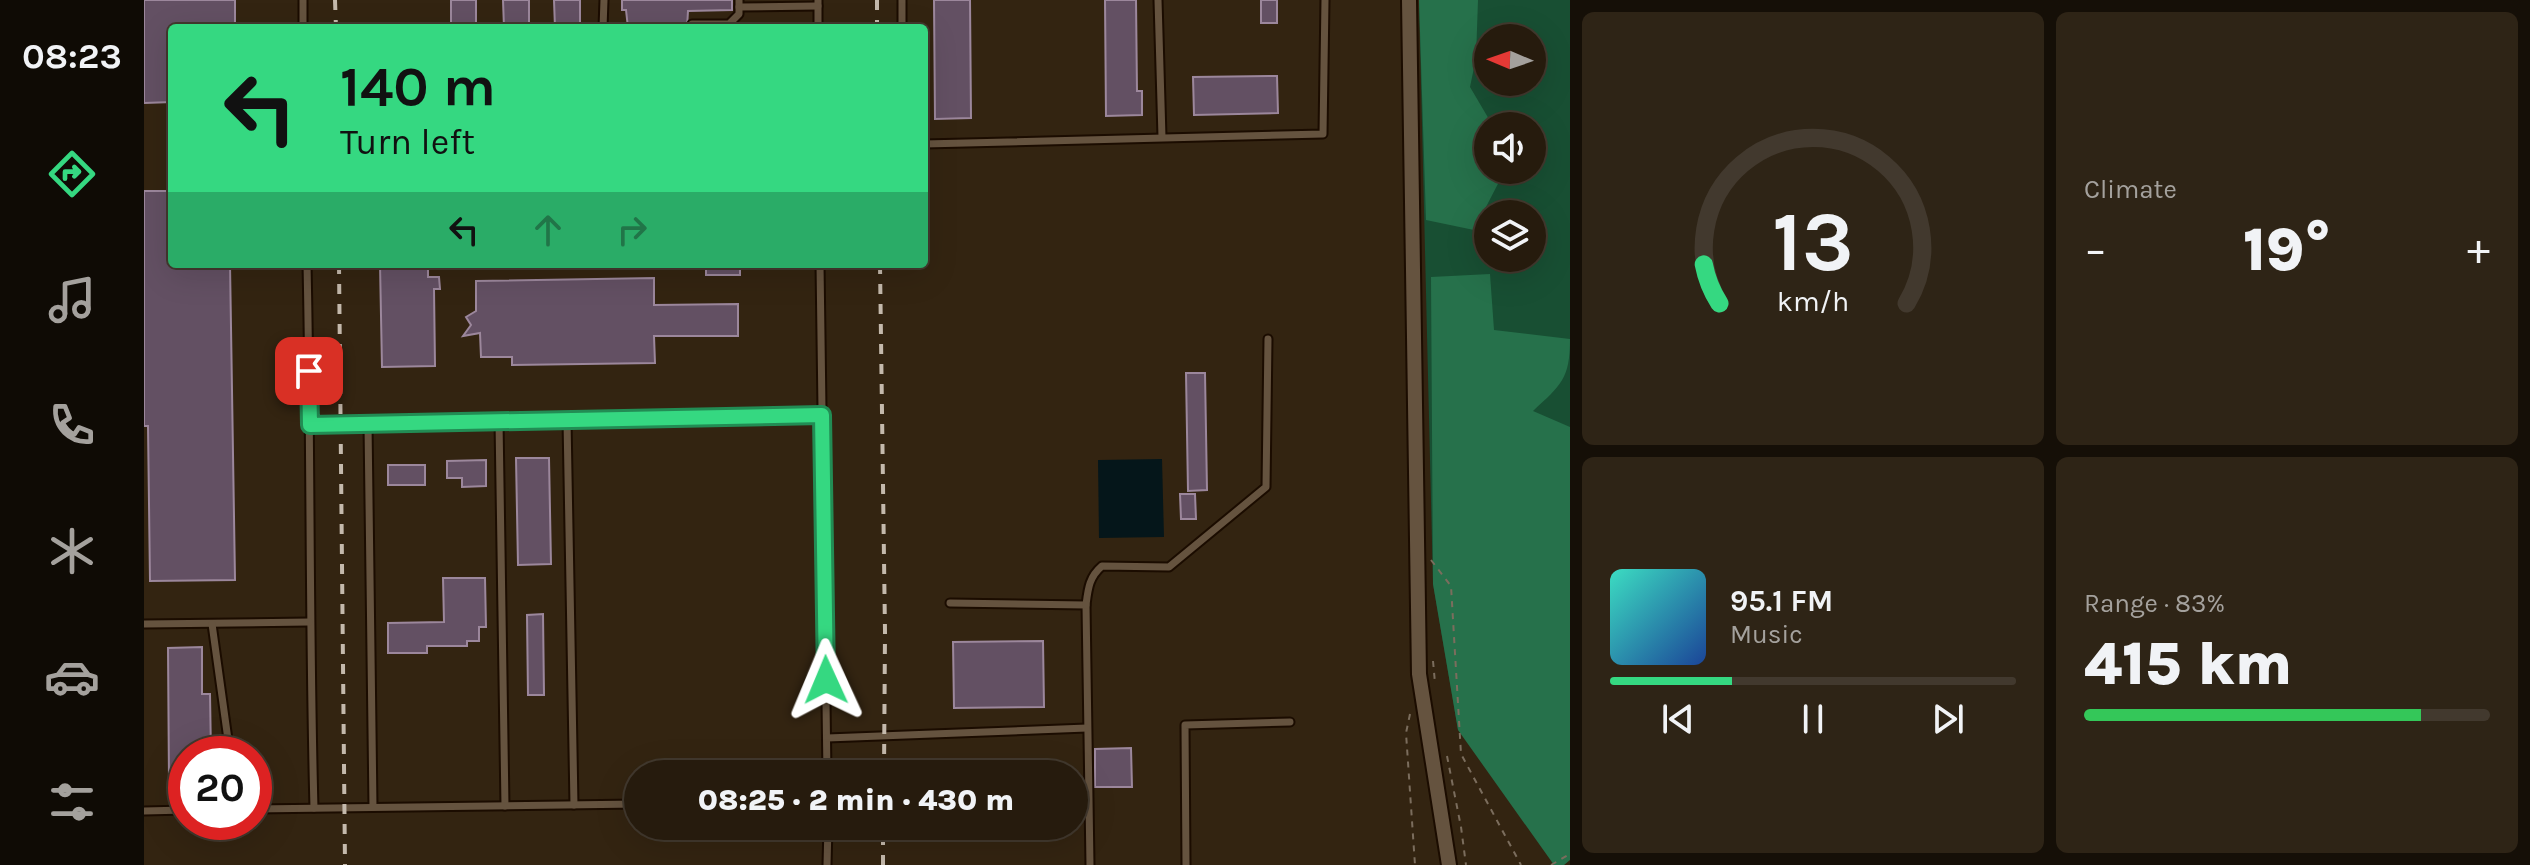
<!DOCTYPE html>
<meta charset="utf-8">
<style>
:root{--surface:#261b0d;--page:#2e2416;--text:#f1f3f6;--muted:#a4a19d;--line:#42392e;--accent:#35d881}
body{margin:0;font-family:Karla,sans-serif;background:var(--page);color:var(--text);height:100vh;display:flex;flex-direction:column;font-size:30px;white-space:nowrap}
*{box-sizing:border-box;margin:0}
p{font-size:26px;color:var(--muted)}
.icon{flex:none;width:44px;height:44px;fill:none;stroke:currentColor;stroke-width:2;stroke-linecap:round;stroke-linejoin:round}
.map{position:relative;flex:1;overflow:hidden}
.details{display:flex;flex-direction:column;gap:12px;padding:12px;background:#150f07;width:960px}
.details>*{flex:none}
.hud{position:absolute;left:24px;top:24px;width:760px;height:244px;border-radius:8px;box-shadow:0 8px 32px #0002,0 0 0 2px var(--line);background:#35d881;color:#111;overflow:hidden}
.needle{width:52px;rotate:272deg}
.buttons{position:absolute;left:1330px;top:24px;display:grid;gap:16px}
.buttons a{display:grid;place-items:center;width:72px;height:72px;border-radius:50%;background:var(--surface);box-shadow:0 8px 32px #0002,0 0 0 2px var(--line);font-size:40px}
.speed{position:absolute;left:24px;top:736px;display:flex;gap:16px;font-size:40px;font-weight:700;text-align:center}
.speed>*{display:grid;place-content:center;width:104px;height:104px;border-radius:50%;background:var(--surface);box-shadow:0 8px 32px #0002,0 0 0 2px var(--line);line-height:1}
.speed .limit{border:12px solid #d22;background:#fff;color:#111}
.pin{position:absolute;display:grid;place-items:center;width:68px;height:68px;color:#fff;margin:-34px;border-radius:16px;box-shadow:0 4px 12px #0006}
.me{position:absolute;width:88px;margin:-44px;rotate:359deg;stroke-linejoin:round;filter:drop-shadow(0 0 6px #0008)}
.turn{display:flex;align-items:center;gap:28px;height:168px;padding:0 40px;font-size:36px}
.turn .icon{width:104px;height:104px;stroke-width:2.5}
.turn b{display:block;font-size:56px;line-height:68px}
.lanes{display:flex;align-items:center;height:76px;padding:0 40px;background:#0003;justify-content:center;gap:40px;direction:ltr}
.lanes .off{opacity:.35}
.big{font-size:60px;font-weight:800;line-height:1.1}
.details .card{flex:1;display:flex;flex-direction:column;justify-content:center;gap:12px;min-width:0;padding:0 28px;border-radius:12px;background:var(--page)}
.details .dial{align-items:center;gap:0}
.dial svg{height:208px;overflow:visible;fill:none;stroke:var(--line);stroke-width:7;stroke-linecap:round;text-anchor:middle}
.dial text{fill:var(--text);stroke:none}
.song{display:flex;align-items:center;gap:24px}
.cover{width:96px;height:96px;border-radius:12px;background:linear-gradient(135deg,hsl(170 70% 55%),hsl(220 70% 35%))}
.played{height:8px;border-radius:4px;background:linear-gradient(90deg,var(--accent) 30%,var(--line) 30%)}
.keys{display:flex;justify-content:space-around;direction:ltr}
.heat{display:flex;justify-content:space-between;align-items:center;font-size:44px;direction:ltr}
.charge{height:12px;border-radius:6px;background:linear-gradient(90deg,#34c759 83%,var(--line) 0)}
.details .tiles{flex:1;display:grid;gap:12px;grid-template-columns:repeat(2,1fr)}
.trip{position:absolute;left:480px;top:760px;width:464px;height:80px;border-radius:40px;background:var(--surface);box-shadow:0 8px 32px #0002,0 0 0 2px var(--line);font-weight:800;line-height:80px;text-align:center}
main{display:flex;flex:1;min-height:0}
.tab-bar{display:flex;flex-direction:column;width:144px;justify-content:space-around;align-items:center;background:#0f0b05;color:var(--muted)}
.tab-bar .icon{width:56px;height:56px}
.tab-bar .selected{color:var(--accent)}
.tab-bar b{font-size:36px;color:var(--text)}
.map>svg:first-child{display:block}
.green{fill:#184f33;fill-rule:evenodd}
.forest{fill:#26714b}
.water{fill:#05161a}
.building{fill:#635063;stroke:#9c879c;stroke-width:2}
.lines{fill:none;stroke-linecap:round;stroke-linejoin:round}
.lane-casing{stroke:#1b0c00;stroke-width:11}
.street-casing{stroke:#1b0c00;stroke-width:18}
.path{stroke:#7b6d5d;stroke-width:2;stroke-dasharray:6 6;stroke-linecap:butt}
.lane{stroke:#65533f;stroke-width:7}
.street{stroke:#65533f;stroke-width:14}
.rail{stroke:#c4b9ac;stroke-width:4;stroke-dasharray:10 10;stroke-linecap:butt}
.route-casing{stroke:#228c54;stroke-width:20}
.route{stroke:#35d881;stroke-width:14}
</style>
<main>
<nav class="tab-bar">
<b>08:23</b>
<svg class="icon selected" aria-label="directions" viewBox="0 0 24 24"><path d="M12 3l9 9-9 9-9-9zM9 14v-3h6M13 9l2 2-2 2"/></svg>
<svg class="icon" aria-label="music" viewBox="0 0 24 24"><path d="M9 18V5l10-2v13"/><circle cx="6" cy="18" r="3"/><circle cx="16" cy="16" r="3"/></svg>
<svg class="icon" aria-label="phone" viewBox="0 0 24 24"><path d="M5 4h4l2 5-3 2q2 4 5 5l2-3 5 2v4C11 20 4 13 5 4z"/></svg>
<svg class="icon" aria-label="climate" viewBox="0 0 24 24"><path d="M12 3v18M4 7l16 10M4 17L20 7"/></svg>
<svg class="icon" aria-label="car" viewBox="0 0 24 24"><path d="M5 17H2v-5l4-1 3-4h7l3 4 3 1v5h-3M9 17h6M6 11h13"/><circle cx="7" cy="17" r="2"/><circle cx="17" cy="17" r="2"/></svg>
<svg class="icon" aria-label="filters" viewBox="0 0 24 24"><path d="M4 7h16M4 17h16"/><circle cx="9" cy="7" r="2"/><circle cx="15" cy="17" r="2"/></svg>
</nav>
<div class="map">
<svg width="1426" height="865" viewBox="0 0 1426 865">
<rect width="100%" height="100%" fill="#332411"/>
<path class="green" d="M1275,0H1426V786L1314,730L1289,584ZM1344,38H1388V82H1344ZM1344,126H1388V170H1344ZM1344,214H1388V258H1344Z"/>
<g class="forest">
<path d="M1275,0H1334L1332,58L1326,87L1349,126H1344V170H1356L1357,178L1330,230L1282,220Z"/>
<path d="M1346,274L1350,330L1426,339C1426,379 1417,385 1389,411L1426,427V860L1420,865H1410L1314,730L1289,584L1287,277Z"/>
</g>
<path class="water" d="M1018,459L1020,537L955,538L954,460Z"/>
<g class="building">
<path d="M0,0H91V28H28V102L0,103Z"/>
<rect x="307" y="0" width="25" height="28"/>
<path d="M359,0H385V28H360Z"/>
<path d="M410,0H436V28H411Z"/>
<path d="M478,0H588V10L544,11L543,28H484L482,10H478Z"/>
<path d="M790,0H826L827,118L791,119Z"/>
<path d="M961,0H992L993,91H998V115L962,116Z"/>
<rect x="1117" y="0" width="16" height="23"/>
<path d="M1125,76H1133L1134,113L1050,115L1049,77Z"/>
<path d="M0,191H28V264H86L91,580L6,581L4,426H0Z"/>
<path d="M236,264H284V277H295L296,289H290L291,366L238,367Z"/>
<rect x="562" y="264" width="34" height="11"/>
<path d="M510,278V305L594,304V336H510L511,363L368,365V357H337L336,333L319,336L327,325L322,317L332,311V281Z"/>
<path d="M1042,373H1061L1063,490L1044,491Z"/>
<path d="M372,458H405L407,564L374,565Z"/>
<path d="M342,460V486L318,487V478H303V461Z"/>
<rect x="244" y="465" width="37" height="20"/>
<path d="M1036,494H1051L1052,519H1037Z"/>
<path d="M299,578H341L342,627H335V641H323V646H283V653H244V623L300,622Z"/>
<path d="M399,614L400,695H384L383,615Z"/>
<path d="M899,641L900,707L810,708L809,642Z"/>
<path d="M58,647V694H66L67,754H42V782L25,783L24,648Z"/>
<path d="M987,748L988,787H951V749Z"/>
</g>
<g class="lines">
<g class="lane-casing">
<g id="lane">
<path d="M159,0V28"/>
<path d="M674,0V28"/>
<path d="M1014,0L1018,137"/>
<path d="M595,7L674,6"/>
<path d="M548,24H585L595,14V0"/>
<path d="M459,28L460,0"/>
<path d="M758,28V0"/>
<path d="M780,144L1179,134L1181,0"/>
<path d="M163,264C167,445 165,627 170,808"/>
<path d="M676,264L683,774"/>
<path d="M423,420L430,805"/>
<path d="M355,421L361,806"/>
<path d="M224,424L229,807"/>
<path d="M166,425L678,415"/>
<path d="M806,603L942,605L946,865"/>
<path d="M942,605C944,589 945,577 958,566L1025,567L1122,487L1124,339"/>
<path d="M0,624L165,622"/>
<path d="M68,624L86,754"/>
<path d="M683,738L943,728"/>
<path d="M110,809L494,804"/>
<path d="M0,811L42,810"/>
<path d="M683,865L684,826"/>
<path d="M1042,865L1041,725L1146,722"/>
</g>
</g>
<g class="street-casing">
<path id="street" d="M1265,0L1275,674L1305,865"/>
</g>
<g class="path">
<path d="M1287,560L1307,586L1317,754L1377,865"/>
<path d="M1289,661L1291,683"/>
<path d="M1266,714L1262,733L1271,865"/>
<path d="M1303,756L1317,827L1322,865"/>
<path d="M1407,865L1426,854"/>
</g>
<use href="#lane" class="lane"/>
<use href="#street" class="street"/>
<g class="rail">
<path d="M191,0L192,28"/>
<path d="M733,0V28"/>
<path d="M195,264L201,865"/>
<path d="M736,264L741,632L740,774"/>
<path d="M739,865V826"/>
</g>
</g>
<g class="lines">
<g class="route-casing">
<path id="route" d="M165,371L166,425L678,415L682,680"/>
</g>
<use href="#route" class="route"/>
</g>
</svg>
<div class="buttons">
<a><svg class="needle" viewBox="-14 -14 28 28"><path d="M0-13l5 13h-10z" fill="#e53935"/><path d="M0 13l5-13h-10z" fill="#a4a19d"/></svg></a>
<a><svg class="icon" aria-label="sound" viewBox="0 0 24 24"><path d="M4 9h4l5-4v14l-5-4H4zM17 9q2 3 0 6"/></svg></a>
<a><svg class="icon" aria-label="layers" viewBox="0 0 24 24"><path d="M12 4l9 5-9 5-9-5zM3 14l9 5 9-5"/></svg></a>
</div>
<div class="speed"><div class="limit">20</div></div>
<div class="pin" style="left:165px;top:371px;background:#d93025"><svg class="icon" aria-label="arrive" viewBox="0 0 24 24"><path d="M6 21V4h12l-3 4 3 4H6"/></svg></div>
<svg class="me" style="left:682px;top:680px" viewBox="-20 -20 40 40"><path d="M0-17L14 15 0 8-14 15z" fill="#35d881" stroke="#fff" stroke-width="4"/></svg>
<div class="trip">08:25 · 2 min · 430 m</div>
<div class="hud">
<div class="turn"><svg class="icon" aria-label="left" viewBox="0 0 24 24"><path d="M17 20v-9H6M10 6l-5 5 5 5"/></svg><div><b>140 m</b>Turn left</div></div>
<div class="lanes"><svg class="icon" aria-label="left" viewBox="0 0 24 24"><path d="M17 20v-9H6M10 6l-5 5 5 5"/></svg><svg class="icon off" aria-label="ahead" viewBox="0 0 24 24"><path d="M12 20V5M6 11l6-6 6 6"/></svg><svg class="icon off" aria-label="right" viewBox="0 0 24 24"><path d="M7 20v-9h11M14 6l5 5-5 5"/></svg></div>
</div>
</div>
<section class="details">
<div class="tiles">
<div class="card dial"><svg viewBox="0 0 100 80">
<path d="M14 69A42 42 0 1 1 86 69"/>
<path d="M14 69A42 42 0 0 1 8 54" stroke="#35d881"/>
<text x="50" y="56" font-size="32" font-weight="700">13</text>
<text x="50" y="72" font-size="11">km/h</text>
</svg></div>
<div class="card"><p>Climate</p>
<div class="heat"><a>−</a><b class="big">19°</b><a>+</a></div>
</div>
<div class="card">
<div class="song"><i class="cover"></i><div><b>95.1 FM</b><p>Music</p></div></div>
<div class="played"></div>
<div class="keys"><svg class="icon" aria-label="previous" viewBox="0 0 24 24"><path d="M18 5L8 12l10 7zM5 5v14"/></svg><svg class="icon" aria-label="pause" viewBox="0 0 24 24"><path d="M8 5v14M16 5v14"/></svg><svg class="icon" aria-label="next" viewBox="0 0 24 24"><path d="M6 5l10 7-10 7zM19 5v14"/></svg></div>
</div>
<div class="card"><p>Range · 83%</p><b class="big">415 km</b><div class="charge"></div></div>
</div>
</section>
</main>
